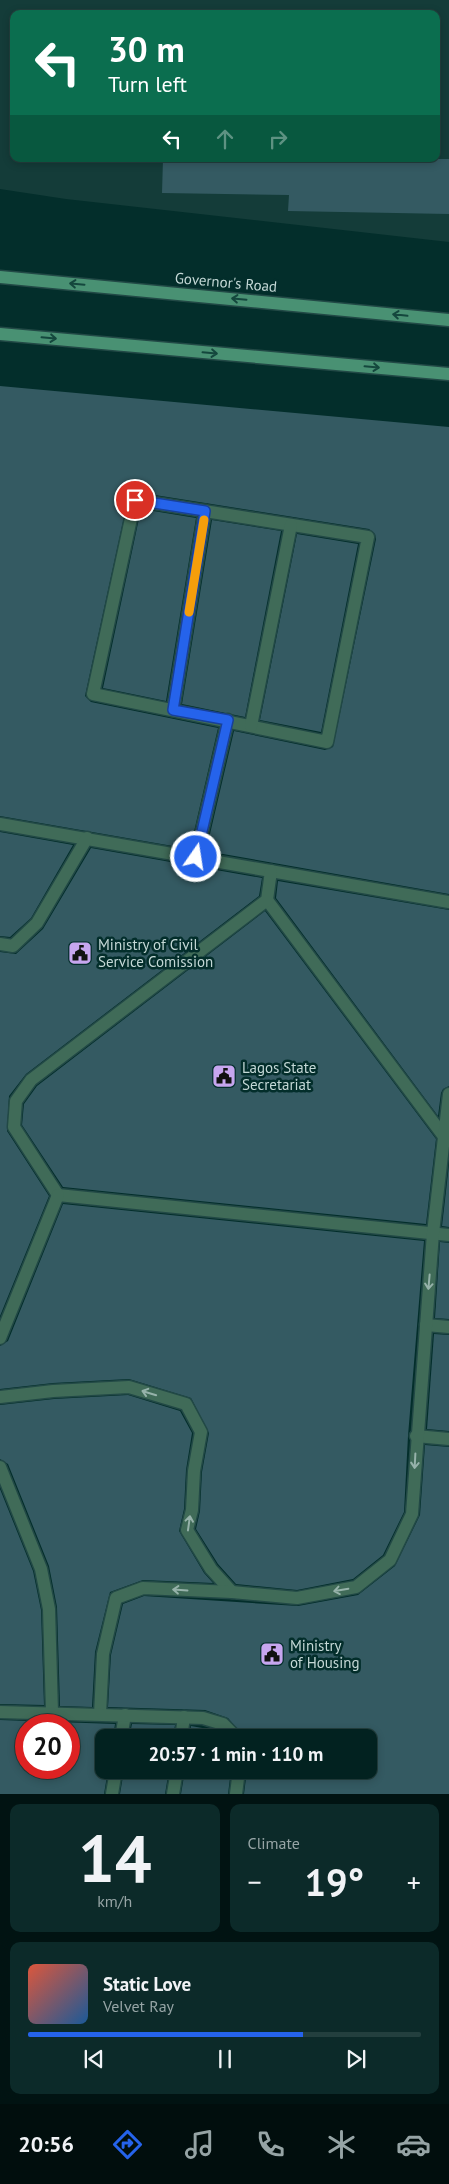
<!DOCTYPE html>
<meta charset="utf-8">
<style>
:root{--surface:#022220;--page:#0c2a29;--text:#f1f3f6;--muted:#96a4a5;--line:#233f3e;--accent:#2563eb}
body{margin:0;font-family:"PT Sans",sans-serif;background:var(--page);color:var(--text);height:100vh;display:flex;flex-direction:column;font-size:19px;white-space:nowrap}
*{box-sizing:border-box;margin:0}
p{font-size:16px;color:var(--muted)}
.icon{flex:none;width:28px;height:28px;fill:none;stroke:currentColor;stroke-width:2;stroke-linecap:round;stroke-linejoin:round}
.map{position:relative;height:1794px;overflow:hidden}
.drawer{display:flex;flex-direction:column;gap:10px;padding:10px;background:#011312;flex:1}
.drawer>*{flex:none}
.hud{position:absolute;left:10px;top:10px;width:430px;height:152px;border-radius:10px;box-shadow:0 2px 8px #0003,0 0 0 1px var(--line);background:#0b6e4f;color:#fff;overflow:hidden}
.speed{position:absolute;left:15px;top:1714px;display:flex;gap:10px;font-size:25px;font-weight:700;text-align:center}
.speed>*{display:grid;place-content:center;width:65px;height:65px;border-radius:50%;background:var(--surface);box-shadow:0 2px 8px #0003,0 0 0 1px var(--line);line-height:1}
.speed .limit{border:8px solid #d22;background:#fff;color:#111}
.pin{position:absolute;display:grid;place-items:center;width:42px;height:42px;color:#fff;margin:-21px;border:2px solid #fff;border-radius:50%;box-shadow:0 1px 5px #0007}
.me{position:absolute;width:55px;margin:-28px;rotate:13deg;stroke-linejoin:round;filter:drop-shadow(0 0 4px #0008)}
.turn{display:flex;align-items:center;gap:18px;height:105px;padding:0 15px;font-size:22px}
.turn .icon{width:65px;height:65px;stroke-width:2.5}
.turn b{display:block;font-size:35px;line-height:42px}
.lanes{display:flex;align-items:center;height:48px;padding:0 15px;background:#0003;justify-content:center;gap:25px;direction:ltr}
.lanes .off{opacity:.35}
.big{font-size:38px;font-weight:600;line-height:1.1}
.drawer .card{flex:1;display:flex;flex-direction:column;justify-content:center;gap:8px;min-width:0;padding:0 18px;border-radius:10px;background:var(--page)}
.drawer .dial{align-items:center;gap:0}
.dial b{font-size:65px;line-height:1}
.song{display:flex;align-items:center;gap:15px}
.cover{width:60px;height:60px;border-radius:8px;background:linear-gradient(135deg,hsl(10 70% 55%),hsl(210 70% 35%))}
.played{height:5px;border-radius:2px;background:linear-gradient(90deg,var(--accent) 70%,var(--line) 70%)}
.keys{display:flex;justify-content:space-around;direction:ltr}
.heat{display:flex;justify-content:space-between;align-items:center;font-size:28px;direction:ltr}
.drawer .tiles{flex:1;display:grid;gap:10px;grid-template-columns:1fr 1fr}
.card:last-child{grid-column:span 2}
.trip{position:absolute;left:95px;top:1729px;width:282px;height:50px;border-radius:10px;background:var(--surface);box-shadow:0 2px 8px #0003,0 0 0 1px var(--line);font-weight:600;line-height:50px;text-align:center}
.dock{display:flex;height:80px;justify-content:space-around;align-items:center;background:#010e0d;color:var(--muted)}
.dock .icon{width:35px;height:35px}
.dock .current{color:var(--accent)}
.dock b{font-size:22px;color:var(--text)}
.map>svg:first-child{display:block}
.built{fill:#143c39;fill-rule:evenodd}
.building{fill:#345a62;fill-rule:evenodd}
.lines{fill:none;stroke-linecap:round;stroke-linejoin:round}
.lane-casing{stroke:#224946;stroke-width:15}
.street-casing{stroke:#224946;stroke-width:15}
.secondary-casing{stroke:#224946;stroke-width:15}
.lane{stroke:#406b58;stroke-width:12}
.street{stroke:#406b58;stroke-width:12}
.secondary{stroke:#499173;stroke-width:12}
.oneway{stroke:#14473d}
.oneway2{stroke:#96b2aa}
.route-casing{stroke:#184099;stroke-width:12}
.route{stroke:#2563eb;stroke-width:9}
.slow{stroke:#f59e0b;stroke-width:9}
.labels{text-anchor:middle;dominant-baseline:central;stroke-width:5;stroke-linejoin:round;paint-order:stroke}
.street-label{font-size:15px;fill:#c4d8d6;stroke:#032e2b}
.poi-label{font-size:15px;fill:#c4d8d6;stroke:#032e2b;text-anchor:start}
</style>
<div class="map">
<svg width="449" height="1794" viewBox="0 0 449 1794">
<rect width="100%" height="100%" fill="#032e2b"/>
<path class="built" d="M0,0H449V242L66,199L0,189ZM14,14H436V159H14Z"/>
<g class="building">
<path d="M163,159H449V214L288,211L289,195L162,193Z"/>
<path d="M0,386L449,427V894L206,851L234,731L325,750L333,747L376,539L375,534L369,529L136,492L129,494L85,696L91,702L218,728L190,849L0,816Z"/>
<path d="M141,509L196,518L166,701L103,688Z"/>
<path d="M212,520L281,531L245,717L182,704Z"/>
<path d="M297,534L358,544L321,732L260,720Z"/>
<path d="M0,832L73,845L31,918L10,937L0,936Z"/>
<path d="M91,848L262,878L259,896L26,1074L9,1096L7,1131L49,1196L0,1316V952L16,954L43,929Z"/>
<path d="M278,881L449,910V1086L443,1089L441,1093L438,1116L276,898Z"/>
<path d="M265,911L436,1139L426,1224L63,1187L22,1125L24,1104L37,1086Z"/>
<path d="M449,1165V1227L442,1226Z"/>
<path d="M63,1204L424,1241L408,1436L404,1512L383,1555L353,1579L297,1590L236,1584L218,1564L196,1529L200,1511L202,1472L209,1433L191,1398L129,1379L53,1383L0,1389V1346L8,1341Z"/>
<path d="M440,1242L449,1243V1319L435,1318Z"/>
<path d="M434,1334L449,1335V1431L427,1429Z"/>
<path d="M128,1395L180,1411L192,1433L186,1470L184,1509L179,1531L204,1573L213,1583L143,1580L110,1592L95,1652L92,1707L60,1706L57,1607L49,1566L8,1464L0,1459V1405L54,1399Z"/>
<path d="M425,1445L449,1447V1794H244L247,1770H369V1738H245L228,1718L205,1710L108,1707L111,1655L123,1604L144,1596L298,1606L358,1595L395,1566L420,1515Z"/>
<path d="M0,1489L33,1571L41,1610L44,1705L0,1704Z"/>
<path d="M0,1720L115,1724L113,1738H104V1770H108L104,1794H0ZM26,1725H69V1768H26Z"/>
<path d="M132,1724L175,1725L173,1738H129Z"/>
<path d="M191,1726L219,1731L225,1738H189Z"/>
<path d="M124,1770H169L165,1794H120Z"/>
<path d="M185,1770H231L228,1794H181Z"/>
</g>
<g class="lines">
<g class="lane-casing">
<g id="lane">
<path d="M135,500L368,537L327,742L93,694Z"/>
<path d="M173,710L205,511"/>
<path d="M251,726L291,525"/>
<path d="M0,824L449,902"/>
<path d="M196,857L228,720"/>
<path d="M267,900L445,1138"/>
<path d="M0,944L13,946L37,923L87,838"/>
<path d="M58,1195L14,1127L16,1101L31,1080L267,900L271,871"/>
<path d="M58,1195L449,1235"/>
<path d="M426,1325L449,1327"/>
<path d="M0,1338L58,1195"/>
<path d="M0,1397L53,1391L129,1387L186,1404L201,1432L194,1471L192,1510L187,1530L211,1569L232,1592"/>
<path d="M416,1436L449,1439"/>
<path d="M0,1467L41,1569L49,1609L52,1712"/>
<path d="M100,1714L103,1654L116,1598L143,1588L232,1592L297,1598L356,1587L390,1560L412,1514L433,1233L449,1094"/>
<path d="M121,1738L125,1715"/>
<path d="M181,1738L184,1717"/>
<path d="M112,1794L116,1770"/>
<path d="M173,1794L177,1770"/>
</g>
</g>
<g class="street-casing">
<g id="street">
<path d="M0,1712L203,1718L223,1724L237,1738"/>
<path d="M236,1794L239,1770"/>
</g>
</g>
<g class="secondary-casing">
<g id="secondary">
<path d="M0,277L449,320"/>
<path d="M0,334L449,374"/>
</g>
</g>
<use href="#lane" class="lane"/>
<use href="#street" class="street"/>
<use href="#secondary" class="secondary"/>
</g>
<defs><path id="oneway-shaft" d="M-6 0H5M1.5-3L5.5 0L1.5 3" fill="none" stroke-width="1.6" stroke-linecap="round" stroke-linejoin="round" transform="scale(1.25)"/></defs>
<g class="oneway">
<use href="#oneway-shaft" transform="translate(77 284) rotate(-175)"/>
<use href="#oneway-shaft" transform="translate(239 299) rotate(-175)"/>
<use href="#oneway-shaft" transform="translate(400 315) rotate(-174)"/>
<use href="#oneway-shaft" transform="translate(49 338) rotate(5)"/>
<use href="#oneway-shaft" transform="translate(210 353) rotate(5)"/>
<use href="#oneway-shaft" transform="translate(372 367) rotate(5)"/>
</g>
<g class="oneway2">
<use href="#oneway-shaft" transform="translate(429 1282) rotate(95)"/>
<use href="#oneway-shaft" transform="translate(149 1393) rotate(-163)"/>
<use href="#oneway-shaft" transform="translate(415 1461) rotate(93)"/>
<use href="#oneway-shaft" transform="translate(189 1523) rotate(-82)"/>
<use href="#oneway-shaft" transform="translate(180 1590) rotate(-176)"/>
<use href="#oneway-shaft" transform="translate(341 1590) rotate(170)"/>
</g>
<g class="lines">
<g class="route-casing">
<path id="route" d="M135,500L205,511L173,710L228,720L196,857"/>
</g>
<use href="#route" class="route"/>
<path class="slow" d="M189,612L204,520"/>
</g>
<defs>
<g id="civic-square" transform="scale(1.25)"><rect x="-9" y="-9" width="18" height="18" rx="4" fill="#c7a6ef" stroke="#032e2b"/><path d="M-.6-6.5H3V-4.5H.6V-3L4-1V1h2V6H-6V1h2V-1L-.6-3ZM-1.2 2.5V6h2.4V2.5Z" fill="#111"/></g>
</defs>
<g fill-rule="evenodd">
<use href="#civic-square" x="80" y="953"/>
<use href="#civic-square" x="224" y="1076"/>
<use href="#civic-square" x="272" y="1654"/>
</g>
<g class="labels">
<g class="street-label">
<text transform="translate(226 282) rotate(5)">Governor's Road</text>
</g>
<g class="poi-label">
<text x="98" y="944">Ministry of Civil<tspan x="98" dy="17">Service Comission</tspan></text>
<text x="242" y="1067">Lagos State<tspan x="242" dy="17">Secretariat</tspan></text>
<text x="290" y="1645">Ministry<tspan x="290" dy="17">of Housing</tspan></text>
</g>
</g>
</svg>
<div class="speed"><div class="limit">20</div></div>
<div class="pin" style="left:135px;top:500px;background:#d93025"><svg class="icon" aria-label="arrive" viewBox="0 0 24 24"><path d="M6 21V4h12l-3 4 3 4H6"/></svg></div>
<svg class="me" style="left:196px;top:857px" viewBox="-20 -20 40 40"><circle r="17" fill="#2563eb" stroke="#fff" stroke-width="3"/><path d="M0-11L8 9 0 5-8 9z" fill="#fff"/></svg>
<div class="trip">20:57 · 1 min · 110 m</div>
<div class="hud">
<div class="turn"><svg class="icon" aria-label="left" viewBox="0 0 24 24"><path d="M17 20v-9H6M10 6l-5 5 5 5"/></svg><div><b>30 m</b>Turn left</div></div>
<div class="lanes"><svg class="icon" aria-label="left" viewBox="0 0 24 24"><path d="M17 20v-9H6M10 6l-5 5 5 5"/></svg><svg class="icon off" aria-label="ahead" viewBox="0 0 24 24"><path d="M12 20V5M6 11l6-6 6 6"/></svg><svg class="icon off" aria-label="right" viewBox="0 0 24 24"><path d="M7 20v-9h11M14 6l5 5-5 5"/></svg></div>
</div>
</div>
<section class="drawer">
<div class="tiles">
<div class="card dial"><b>14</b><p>km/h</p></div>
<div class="card"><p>Climate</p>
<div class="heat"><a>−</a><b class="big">19°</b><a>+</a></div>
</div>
<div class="card">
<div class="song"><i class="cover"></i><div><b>Static Love</b><p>Velvet Ray</p></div></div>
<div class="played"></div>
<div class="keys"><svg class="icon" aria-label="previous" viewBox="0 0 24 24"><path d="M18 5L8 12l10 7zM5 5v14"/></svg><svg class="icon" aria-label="pause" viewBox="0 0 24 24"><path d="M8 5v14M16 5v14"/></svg><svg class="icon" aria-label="next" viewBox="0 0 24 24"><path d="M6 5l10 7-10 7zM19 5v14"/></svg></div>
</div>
</div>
</section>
<nav class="dock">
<b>20:56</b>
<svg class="icon current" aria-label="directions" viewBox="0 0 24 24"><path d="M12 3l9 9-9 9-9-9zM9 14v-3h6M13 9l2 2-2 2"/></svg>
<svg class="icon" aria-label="music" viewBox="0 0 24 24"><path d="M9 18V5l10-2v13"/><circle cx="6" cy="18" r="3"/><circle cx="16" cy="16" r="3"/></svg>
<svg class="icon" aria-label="phone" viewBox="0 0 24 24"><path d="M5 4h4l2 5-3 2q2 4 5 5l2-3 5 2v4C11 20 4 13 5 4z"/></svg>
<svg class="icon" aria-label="climate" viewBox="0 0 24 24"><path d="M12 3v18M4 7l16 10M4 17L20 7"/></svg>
<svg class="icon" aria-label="car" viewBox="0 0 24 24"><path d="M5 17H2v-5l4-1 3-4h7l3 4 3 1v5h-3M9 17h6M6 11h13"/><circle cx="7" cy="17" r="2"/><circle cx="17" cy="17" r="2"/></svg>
</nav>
